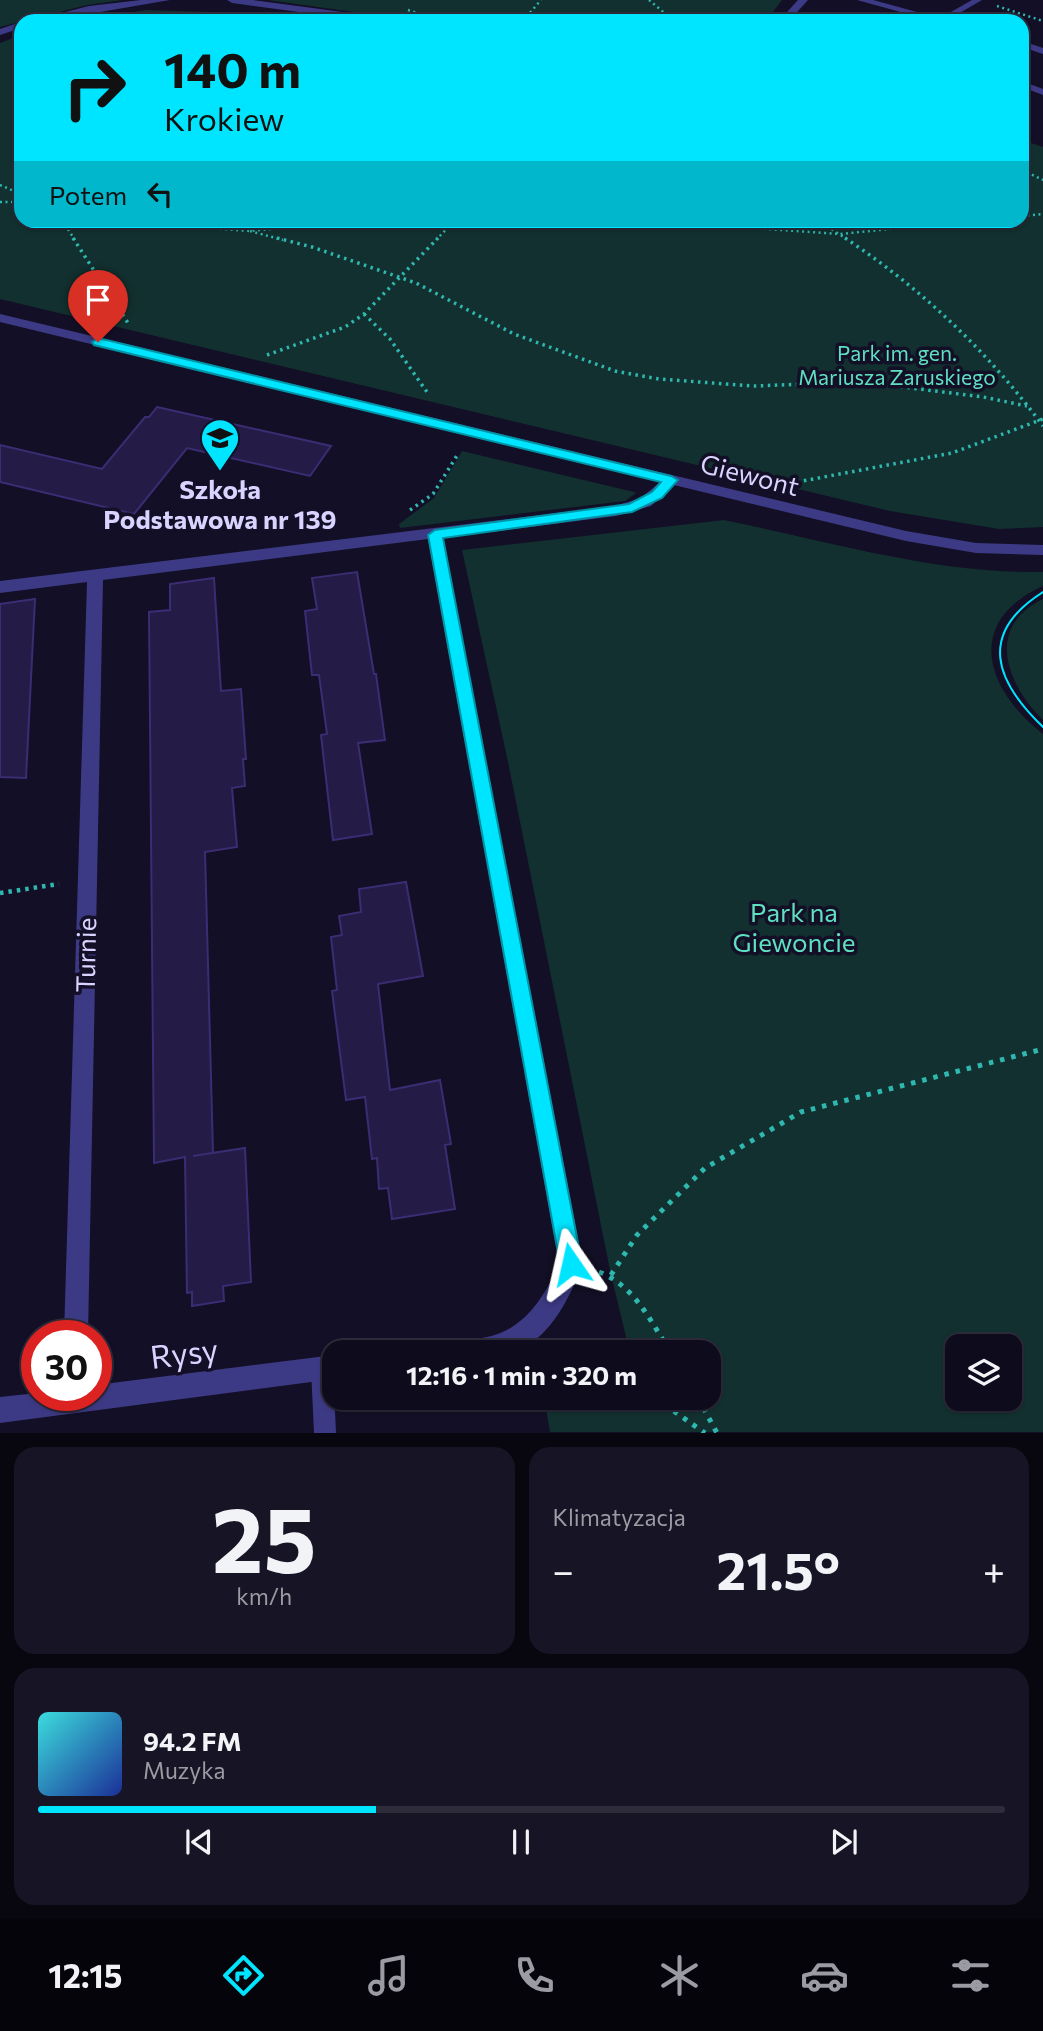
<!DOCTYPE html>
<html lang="pl">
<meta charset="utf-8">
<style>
:root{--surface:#0e0b1c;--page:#171425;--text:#f1f3f6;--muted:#9b9ba3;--line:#2e2b3b;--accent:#00e5ff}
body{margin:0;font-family:Commissioner,sans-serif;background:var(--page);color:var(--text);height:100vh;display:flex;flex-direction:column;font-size:26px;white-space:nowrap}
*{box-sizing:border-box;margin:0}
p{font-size:23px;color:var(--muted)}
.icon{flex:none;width:38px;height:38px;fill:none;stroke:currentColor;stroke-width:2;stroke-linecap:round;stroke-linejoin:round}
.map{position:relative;height:1433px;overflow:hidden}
.details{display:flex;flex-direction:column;gap:14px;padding:14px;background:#08060f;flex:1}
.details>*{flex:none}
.banner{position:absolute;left:14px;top:14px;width:1015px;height:214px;border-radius:21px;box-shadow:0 2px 5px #0004,0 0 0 2px var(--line);background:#00e5ff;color:#111;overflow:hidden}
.fabs{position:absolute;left:945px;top:1334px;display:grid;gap:14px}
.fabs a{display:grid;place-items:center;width:77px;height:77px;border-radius:14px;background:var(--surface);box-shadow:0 2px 5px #0004,0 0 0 2px var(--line);font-size:35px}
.speed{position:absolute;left:21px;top:1320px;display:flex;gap:14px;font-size:35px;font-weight:700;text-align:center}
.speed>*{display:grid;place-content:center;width:91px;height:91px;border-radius:50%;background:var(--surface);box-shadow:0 2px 5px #0004,0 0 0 2px var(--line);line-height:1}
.speed .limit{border:10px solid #d22;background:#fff;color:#111}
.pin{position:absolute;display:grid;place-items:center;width:60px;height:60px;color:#fff;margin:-72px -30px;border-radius:50% 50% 50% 0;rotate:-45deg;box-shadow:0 0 7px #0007}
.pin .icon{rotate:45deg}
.me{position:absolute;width:77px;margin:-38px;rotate:349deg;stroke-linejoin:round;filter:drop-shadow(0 0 5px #0008)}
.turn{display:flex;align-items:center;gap:24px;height:147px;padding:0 35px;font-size:32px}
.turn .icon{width:91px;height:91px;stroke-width:2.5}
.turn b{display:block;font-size:49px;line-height:60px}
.then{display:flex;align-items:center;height:66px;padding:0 35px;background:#0003;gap:14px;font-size:26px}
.big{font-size:52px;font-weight:700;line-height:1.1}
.details .widget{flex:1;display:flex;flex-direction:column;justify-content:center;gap:10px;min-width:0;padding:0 24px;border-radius:21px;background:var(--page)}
.details .dial{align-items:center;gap:0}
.dial b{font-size:91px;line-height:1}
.song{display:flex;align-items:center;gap:21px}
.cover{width:84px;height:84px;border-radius:10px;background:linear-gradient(135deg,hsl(180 70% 55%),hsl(230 70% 35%))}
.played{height:7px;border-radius:4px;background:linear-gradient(90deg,var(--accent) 35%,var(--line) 35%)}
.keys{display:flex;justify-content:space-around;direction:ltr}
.heat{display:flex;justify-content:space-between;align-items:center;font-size:38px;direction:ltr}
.details .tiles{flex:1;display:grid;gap:14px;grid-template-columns:1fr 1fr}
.widget:last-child{grid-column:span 2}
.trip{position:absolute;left:322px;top:1340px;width:399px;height:70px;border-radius:21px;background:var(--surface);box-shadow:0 2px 5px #0004,0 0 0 2px var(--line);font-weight:700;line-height:70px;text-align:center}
.dock{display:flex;height:112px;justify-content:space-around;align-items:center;background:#06040b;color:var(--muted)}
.dock .icon{width:49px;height:49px}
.dock .selected{color:var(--accent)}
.dock b{font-size:32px;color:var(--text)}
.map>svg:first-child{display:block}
.green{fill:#12302f;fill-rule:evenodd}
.building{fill:#241b47;stroke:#3b2d73;stroke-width:2}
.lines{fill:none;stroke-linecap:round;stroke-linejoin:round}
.path-far3{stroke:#2fb8b0;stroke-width:2.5;stroke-dasharray:2 3.5;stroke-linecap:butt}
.path-far2{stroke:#2fb8b0;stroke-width:3.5;stroke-dasharray:2.5 4.5;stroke-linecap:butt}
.path-far1{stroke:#2fb8b0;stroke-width:4.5;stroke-dasharray:3.5 5;stroke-linecap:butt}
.path{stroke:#2fb8b0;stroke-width:5;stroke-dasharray:4.5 7;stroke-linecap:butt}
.lane{fill:#3d3a85;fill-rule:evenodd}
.street{fill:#3d3a85;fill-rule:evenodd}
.tram{stroke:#00e5ff;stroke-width:2}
.route{fill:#00e5ff;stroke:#0095a6;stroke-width:2}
.labels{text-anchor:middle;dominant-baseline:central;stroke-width:7;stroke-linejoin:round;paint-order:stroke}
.far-park-label{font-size:21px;fill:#5fe0c0;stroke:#130f26}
.street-label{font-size:26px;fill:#d9d4ff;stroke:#130f26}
.poi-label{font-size:26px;font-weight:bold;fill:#d9d4ff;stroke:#130f26}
.park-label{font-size:26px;fill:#5fe0c0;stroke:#130f26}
.near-street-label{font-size:32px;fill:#d9d4ff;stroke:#130f26}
</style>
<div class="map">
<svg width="1043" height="1433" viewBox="0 0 1043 1433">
<rect width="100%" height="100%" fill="#130f26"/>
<g class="green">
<path d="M0,0H123L87,5L0,27Z"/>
<path d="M268,0H782L766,21H418Z"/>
<path d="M146,10L244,13L305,21H80Z"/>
<path d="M21,35V220H1022V140L1043,147V527L999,529L890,511L0,299V43Z"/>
<path d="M462,451L634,492L636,493L625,501L400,528L399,524L434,498Z"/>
<path d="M724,520C827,541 937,574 1043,572V586C964,622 985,689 1043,734V1432H550L545,1403L575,1398H709V1353H630L611,1275L508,762L462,550ZM957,1346H1010V1398H957Z"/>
<path d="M1043,599V720C1007,685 984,627 1043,599Z"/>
</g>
<g class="building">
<path d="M157,407L331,446L310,476L187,448L134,514L0,482V445L102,469L145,417H149Z"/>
<path d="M357,572L374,674H376L385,740L358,743L372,834L333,840L321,735L327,734L319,675H312L305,611L317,609L312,578Z"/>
<path d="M214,578L221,691L241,689L246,759H243L245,786L232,788L237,847L205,852L213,1153L193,1156L245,1148L251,1282L223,1286L224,1301L192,1306V1292L187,1293L185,1157L154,1163L149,612L170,610V584Z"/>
<path d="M35,599L26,778L0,777V604Z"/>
<path d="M406,882L423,976L378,984L390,1090L440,1080L451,1144L445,1145L455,1209L392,1219L388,1188L379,1189L377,1158L372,1159L365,1097L346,1100L332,991L337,990L331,937L342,935L339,916L361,912L359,889Z"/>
</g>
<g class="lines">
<g class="path-far3">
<path d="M649,0L674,21"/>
<path d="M997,6L1043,21"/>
<path d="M408,10L429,17L432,21"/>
<path d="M429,17L449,21"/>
<path d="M523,21L541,0"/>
<path d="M1022,170L1043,180"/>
<path d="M0,185L21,194"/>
<path d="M0,202H21"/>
<path d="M1022,216L1043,214"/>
<path d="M62,220L75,240"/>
<path d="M99,220L250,231L367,220"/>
<path d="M632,220L840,234L979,220"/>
<path d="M818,220L848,240"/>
<path d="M250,231L283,240"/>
<path d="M436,240L455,220"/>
</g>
<g class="path-far2">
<path d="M73,238L128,323"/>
<path d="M277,238L312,247L416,283L514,334L615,371L659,379L753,386L863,382L983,397L1027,406"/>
<path d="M845,238C922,289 988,352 1043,426"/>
<path d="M364,314L390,339L429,395"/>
<path d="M267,355L345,327L364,314L438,238"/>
<path d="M797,482L952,453L1043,419"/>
<path d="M410,510L433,494L458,454"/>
</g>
<path class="path-far1" d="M0,893L59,884"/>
<g class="path">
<path d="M599,1272C635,1286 651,1322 671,1353"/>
<path d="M611,1275L637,1235L705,1168L801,1112L1043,1049"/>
<path d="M562,1340L584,1353"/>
<path d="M655,1398L705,1433"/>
<path d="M698,1398L717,1433"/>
</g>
<g class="lane">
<path d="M972,0H982L946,21L937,20Z"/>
<path d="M1022,81L1043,89V95L1022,87Z"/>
<path d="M322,1358L330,1361L333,1369L336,1433H314L311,1369L314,1361Z"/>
</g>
<g class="street">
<path d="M141,0H170L48,21H30L89,6Z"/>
<path d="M227,0H253L388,18L393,21H366L232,3Z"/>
<path d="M798,0H808L789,21H779Z"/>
<path d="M857,0H873L950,21H933Z"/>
<path d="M21,22V28L0,35V29Z"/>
<path d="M1022,41L1043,48V54L1022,47Z"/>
<path d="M0,314L906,531L976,543L1043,545V555L976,553L906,541L674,485L651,506L616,516L443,538L583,1264C568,1300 552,1337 513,1353H440L443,1344C457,1338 472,1340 487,1337C524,1330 545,1296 559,1264L428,539L103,580L88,1335H64L87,582L0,593V581L615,506L641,498L660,482L0,322Z"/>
<path d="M334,1355V1379L0,1423V1397L37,1393L96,1395V1385Z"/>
</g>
<path class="tram" d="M1043,592C978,633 994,680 1043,727"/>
</g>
<path class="route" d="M98,338L671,476L678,480L662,498L632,512L443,538L582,1264L579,1272L571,1275L563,1272L560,1264L428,535L435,530L629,504L652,492L661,482L94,345L92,342Z"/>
<defs>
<g id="school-pin" transform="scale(2.0125)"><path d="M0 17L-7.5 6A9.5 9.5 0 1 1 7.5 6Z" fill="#00e5ff" stroke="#130f26"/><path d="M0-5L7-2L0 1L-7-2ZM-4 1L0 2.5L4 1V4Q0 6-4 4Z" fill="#111"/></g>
</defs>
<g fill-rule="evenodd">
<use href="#school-pin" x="220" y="438"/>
</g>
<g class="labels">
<g class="far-park-label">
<text x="897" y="352">Park im. gen.<tspan x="897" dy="24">Mariusza Zaruskiego</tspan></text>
</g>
<g class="street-label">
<text transform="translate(750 474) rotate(14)">Giewont</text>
<text transform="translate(85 955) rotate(-89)">Turnie</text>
</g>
<g class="poi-label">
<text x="220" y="488">Szkoła<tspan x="220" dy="30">Podstawowa nr 139</tspan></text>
</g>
<g class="park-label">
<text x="794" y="911">Park na<tspan x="794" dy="30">Giewoncie</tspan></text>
</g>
<g class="near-street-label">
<text transform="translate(184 1352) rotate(-7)">Rysy</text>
</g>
</g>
</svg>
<div class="fabs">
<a><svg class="icon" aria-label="layers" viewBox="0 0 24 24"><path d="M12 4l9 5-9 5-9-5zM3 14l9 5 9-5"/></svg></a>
</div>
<div class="speed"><div class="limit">30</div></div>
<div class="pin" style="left:98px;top:342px;background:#d93025"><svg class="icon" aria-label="arrive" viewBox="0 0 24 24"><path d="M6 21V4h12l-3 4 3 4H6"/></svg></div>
<svg class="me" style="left:571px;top:1264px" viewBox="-20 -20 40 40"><path d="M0-17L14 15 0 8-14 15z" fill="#00e5ff" stroke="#fff" stroke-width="4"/></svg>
<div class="trip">12:16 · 1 min · 320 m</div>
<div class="banner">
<div class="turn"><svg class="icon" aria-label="right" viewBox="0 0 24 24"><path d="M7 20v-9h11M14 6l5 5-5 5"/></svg><div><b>140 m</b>Krokiew</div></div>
<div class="then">Potem<svg class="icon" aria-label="left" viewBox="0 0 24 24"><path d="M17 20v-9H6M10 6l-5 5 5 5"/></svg></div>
</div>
</div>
<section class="details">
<div class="tiles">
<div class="widget dial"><b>25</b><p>km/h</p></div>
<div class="widget"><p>Klimatyzacja</p>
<div class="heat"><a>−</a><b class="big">21.5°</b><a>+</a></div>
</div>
<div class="widget">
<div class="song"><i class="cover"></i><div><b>94.2 FM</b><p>Muzyka</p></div></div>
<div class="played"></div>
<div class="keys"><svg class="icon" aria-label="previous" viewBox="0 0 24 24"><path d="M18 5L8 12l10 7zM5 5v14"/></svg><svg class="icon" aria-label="pause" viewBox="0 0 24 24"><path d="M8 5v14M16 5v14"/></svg><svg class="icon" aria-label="next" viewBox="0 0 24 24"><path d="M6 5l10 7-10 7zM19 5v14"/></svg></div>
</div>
</div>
</section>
<nav class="dock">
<b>12:15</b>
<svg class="icon selected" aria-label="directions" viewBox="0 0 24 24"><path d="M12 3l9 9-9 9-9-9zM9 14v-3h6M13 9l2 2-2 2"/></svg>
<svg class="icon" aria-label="music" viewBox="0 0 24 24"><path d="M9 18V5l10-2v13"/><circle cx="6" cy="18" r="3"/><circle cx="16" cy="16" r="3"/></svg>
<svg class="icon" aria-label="phone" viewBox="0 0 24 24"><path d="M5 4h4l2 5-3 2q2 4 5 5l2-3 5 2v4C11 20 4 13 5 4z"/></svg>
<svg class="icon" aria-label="climate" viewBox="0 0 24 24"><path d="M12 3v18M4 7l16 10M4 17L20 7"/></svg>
<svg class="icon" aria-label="car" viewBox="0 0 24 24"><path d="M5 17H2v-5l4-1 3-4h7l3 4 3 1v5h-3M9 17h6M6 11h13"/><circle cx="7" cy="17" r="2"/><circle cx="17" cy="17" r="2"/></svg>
<svg class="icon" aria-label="filters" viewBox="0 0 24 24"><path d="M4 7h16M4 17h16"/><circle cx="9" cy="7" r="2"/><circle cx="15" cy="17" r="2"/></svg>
</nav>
